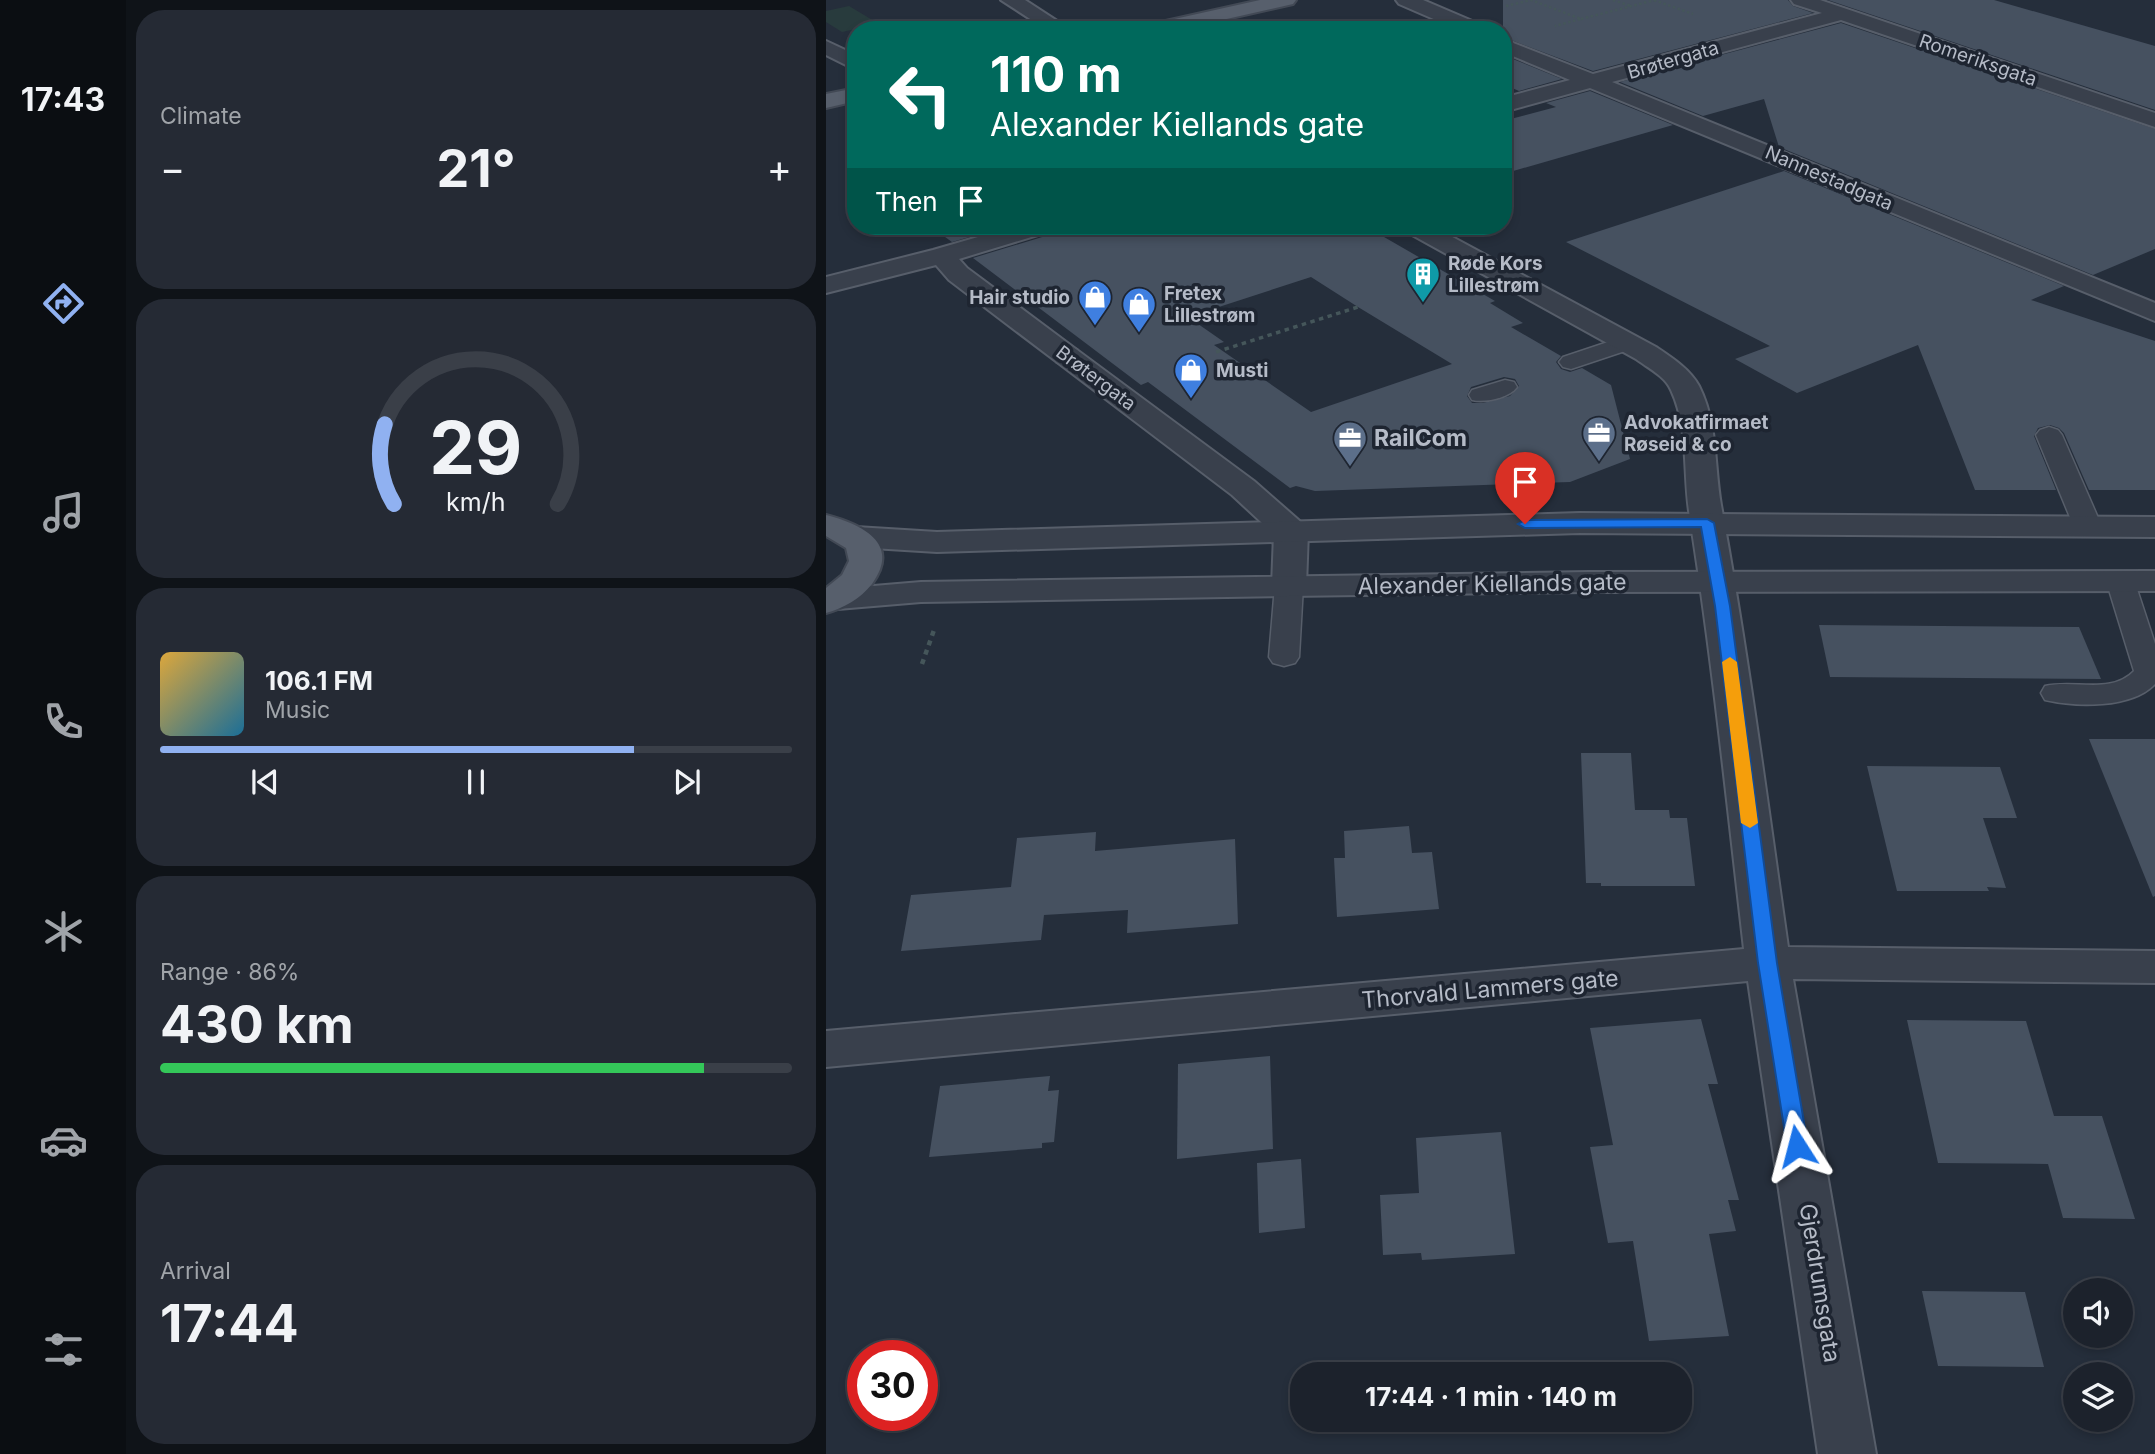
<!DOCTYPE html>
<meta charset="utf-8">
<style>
:root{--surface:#1c222c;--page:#252a34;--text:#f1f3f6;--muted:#a0a4a9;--line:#3a3f48;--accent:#90b1f1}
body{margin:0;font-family:Inter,sans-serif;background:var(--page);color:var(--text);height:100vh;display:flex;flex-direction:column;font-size:26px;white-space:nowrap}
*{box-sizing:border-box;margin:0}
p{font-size:23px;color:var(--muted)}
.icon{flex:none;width:38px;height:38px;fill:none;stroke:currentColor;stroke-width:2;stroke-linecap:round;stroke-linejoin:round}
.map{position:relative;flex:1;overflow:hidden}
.details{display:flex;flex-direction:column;gap:10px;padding:10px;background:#0f1318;width:700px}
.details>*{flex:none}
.guide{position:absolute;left:21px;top:21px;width:665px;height:214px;border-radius:28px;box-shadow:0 4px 10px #0003,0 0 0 2px var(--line);background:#00695c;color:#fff;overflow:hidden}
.fabs{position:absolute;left:1237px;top:1278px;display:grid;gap:14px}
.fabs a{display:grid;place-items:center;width:70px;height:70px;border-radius:50%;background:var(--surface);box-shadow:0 4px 10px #0003,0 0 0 2px var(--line);font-size:35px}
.speed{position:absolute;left:21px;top:1340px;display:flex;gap:14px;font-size:35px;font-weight:700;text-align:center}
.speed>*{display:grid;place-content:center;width:91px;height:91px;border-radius:50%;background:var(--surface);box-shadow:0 4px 10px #0003,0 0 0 2px var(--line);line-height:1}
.speed .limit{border:10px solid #d22;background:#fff;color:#111}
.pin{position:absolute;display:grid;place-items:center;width:60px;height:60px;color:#fff;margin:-72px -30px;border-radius:50% 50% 50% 0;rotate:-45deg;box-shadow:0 0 7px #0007}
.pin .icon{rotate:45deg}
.me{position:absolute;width:77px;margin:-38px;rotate:351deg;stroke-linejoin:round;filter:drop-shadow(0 0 5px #0008)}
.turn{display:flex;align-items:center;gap:24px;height:147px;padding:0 28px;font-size:32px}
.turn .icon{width:91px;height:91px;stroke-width:2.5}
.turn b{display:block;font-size:49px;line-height:60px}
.then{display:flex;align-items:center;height:66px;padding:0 28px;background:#0003;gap:14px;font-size:26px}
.big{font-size:52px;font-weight:700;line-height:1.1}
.details .widget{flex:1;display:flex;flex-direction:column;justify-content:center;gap:10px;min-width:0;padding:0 24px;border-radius:28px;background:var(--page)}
.details .dial{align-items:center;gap:0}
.dial svg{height:182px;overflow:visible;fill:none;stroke:var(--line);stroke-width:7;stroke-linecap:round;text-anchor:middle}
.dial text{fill:var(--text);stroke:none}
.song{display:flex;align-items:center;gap:21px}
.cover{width:84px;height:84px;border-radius:10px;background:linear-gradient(135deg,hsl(40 70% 55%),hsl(200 70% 35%))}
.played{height:7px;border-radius:4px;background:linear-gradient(90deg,var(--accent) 75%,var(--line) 75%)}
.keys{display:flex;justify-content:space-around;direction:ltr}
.heat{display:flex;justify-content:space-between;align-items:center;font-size:38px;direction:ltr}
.charge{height:10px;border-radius:5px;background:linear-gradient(90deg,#34c759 86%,var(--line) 0)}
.trip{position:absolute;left:464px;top:1362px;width:402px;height:70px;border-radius:28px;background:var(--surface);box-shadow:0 4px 10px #0003,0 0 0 2px var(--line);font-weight:700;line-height:70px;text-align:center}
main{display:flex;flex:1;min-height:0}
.tabs{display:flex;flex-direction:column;width:126px;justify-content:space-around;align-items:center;background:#0b0e12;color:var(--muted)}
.tabs .icon{width:49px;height:49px}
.tabs .on{color:var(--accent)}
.tabs b{font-size:32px;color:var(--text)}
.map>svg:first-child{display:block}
.green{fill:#283b3d}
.building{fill:#465160;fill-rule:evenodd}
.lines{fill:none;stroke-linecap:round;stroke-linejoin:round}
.service-casing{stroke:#575e6a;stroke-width:3}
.pedestrian-casing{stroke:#575e6a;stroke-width:4}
.minor-casing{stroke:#575e6a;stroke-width:4}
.tertiary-casing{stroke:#575e6a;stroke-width:4}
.primary-casing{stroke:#424955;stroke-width:4}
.path-far2{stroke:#45565a;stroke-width:2.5;stroke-dasharray:2.5 2.5;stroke-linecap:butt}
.path-far1{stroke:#45565a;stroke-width:3.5;stroke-dasharray:4.5 4.5;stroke-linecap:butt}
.path{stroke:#45565a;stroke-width:4.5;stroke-dasharray:5 5;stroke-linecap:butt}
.service{fill:#39404c;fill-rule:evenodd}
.pedestrian{fill:#39404c;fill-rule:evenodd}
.minor{fill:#39404c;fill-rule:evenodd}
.tertiary{fill:#39404c;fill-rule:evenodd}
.primary{fill:#575f6c;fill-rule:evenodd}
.route{fill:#1a73e8;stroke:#114b97;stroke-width:2}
.slow{fill:#f59e0b}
.labels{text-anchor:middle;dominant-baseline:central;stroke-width:7;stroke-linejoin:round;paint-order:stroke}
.far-street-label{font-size:19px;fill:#b5bbc7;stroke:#1e2531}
.far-poi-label{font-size:19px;font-weight:bold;fill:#b5bbc7;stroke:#1e2531;text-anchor:start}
.poi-label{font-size:23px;font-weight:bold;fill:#b5bbc7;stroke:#1e2531;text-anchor:start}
.street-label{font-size:23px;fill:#b5bbc7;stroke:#1e2531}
</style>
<main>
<nav class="tabs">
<b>17:43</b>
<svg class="icon on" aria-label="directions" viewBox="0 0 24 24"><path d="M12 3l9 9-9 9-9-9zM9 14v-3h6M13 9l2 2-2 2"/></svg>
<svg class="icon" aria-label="music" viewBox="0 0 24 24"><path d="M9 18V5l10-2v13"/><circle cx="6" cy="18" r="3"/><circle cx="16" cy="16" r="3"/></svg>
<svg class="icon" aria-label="phone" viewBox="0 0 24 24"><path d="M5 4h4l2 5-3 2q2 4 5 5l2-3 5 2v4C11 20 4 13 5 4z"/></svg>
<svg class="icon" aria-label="climate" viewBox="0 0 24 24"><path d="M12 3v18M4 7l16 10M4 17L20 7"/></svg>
<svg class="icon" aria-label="car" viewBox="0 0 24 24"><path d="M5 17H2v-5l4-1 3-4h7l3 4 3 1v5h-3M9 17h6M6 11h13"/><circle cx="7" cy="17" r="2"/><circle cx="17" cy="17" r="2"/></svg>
<svg class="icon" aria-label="filters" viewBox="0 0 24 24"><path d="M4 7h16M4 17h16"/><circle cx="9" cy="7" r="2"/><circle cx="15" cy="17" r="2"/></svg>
</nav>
<section class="details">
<div class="widget"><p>Climate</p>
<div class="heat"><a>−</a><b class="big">21°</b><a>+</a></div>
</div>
<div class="widget dial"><svg viewBox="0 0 100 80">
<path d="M14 69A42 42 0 1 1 86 69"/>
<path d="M14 69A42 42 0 0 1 10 34" stroke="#90b1f1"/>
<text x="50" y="56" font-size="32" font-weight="700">29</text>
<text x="50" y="72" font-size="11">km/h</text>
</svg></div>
<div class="widget">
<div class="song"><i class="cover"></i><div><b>106.1 FM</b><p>Music</p></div></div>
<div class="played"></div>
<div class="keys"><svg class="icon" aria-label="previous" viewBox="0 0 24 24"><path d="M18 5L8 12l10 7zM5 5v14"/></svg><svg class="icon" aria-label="pause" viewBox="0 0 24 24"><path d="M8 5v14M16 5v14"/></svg><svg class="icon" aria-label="next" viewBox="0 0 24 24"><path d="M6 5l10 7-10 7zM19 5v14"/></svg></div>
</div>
<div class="widget"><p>Range · 86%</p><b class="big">430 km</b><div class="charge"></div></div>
<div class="widget"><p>Arrival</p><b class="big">17:44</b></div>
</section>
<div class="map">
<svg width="1329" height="1454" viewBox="0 0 1329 1454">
<rect width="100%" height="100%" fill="#252e3b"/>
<path class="green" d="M23,6L53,24L16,32L0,22V11Z"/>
<g class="building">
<path d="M677,0H962L967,6L987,13L767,71L677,37Z"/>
<path d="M1002,0H1168L1329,46V110Z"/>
<path d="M1015,23L1329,129V249L1267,275L953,147L938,99L877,116L794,82Z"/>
<path d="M677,55L736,79L693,91L677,84Z"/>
<path d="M764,91L847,125L677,174V121L730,107L720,103Z"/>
<path d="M958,171L1238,286L1205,300L1329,341V490H1263L1238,433L1233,428L1224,425L1212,428L1208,436L1230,490H1149L1092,345L971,393L909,359L944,346L740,242Z"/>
<path d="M104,226H181L126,242Z"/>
<path d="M232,226H539L669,301L664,303L697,323L685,327L735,356L730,362L735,369L744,372L756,368L785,385L804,459L744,482L489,491L470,486L464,488L322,382L315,385L147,258L226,234ZM485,277L532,307L626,364L485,412L388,345L398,342L362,317ZM678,377L689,379L693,386L684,396L657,403H646L641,396L645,387Z"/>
<path d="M993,625L1253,627L1275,679L1004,677Z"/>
<path d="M1263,739H1329V896L1327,897Z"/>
<path d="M755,753H805L809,810H843L844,818H861L869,886H775V883H760Z"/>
<path d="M1041,766L1174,767L1191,818H1157L1180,888L1161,887L1163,891H1071Z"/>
<path d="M583,826L586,853L606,852L613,909L511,917L508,858H519L518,831Z"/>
<path d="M270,832L269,851L409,839L412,924L301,933L302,910L218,915L215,940L75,951L85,895L185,887L191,838Z"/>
<path d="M875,1019L892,1084H882L913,1200H902L910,1231L883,1234L903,1336L823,1341L807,1241L782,1243L764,1147L787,1145L764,1028Z"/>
<path d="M1081,1020L1200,1021L1228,1116H1276L1309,1219L1237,1218L1222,1164L1112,1163Z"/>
<path d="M444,1056L447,1149L351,1159L352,1064Z"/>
<path d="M224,1076L222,1091L233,1090L228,1142L216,1143V1148L103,1157L114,1086Z"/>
<path d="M675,1132L689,1254L596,1260L595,1253L557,1255L554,1195L593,1193L590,1138Z"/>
<path d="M475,1159L479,1228L433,1233L431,1163Z"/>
<path d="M1096,1291L1199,1292L1218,1367L1112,1366Z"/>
</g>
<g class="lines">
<g class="service-casing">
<g id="service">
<path d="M800,336L808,338L812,343L808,348L745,369L737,367L733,362L737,357Z"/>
<path d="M679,380L688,382L691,387C683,398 659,403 646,400L643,395L646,390Z"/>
<path d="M1223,427L1232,430L1236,435L1276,527L1272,533L1262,535L1252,533L1248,527L1210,435L1214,430Z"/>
<path d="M1294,572L1304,574L1308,580L1329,644V684C1305,709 1250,707 1219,700L1215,693L1219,686C1248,679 1285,695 1308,671L1280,580L1284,574Z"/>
<path d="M463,577L473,580L477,586L473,657L469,663L458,666L447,663L443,657L449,586L453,580Z"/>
</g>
</g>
<g class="pedestrian-casing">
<path id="pedestrian" d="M190,226H229L225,231L133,259L141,268L251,350L255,356L251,362L241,365L231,362L123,280L110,265L0,293V277L107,250Z"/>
</g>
<g class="minor-casing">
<g id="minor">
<path d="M175,0H199L245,30H221Z"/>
<path d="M570,0H597L658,26L661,30H633L573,4Z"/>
<path d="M965,0H994L1329,113V127L1015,20L786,82L1329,303V321L764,88L677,112V98L744,80L677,52V39L767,74L996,13L968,4Z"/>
<path d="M0,41L30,55V70L0,55Z"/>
<path d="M576,226H606L830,347C845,357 864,369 873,386C892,424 888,464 895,505C922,652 941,800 962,947L1329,951V983L967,979L1050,1454H992L922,981L0,1067V1031L918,949C901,803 886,656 863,511C857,470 863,429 845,390C839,376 822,368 810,359L579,231Z"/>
<path d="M241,347L251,350L428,481L477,524L482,531L480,586L475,593L463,596L451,593L446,586L448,534L406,495L231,362L227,356L231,350Z"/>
</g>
</g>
<g class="tertiary-casing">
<g id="tertiary">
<path d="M754,513L1329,517V537L754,533L111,552L30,547L18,544L13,537L18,530L30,527L111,532Z"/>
<path d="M1329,571V591L763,592L463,596L95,602L0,610V590L95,582L763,572Z"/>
</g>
</g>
<g class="primary-casing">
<g id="primary">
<path d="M434,0H470L467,4L352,30H314L317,26Z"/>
<path d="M30,88V101L0,108V94Z"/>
<path d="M0,515C35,524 76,543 46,584C34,599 18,608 0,613V588L16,575L23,561L20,548L0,536Z"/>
</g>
</g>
<g class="path-far2">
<path d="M787,0L805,6"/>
<path d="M828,0L867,14"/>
<path d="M680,6L705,0L755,19L729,26"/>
<path d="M755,19L829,0"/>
<path d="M516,30L550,22"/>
</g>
<path class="path-far1" d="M390,352L532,307"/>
<path class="path" d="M96,664L108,630"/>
<use href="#service" class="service"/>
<use href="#pedestrian" class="pedestrian"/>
<use href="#minor" class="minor"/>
<use href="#tertiary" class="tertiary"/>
<use href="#primary" class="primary"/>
</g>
<path class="route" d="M881,519L888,523L904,606L951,963L982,1146L979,1151L971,1154L964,1151L961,1146L932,963L889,606L875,527L699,528L692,524L699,520Z"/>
<path class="slow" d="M904,657L911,662L932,823L924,828L915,823L896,662Z"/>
<defs>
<g id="building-pin" transform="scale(1.75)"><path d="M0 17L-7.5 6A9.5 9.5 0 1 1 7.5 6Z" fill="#0f9aa8" stroke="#1e2531"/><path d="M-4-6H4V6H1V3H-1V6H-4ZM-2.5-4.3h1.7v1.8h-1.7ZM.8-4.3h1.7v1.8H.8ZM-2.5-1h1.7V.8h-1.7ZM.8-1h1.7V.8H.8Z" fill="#fff"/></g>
<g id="shop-pin" transform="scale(1.75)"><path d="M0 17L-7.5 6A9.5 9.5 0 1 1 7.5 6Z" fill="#3f7fe0" stroke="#1e2531"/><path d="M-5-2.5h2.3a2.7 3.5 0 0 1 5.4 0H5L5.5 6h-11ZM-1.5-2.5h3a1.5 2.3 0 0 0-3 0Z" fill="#fff"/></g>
<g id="office-pin" transform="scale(1.75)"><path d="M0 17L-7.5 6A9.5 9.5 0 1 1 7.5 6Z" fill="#5c6f8a" stroke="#1e2531"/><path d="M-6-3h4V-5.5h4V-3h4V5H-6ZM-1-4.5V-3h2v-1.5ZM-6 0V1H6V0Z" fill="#fff"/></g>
</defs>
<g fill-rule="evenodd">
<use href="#building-pin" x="597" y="274"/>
<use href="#shop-pin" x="269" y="297"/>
<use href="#shop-pin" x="313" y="304"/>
<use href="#shop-pin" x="365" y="370"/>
<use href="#office-pin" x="773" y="433"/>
<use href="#office-pin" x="524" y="438"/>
</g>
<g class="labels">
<g class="far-street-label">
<text transform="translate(847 60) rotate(-16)">Brøtergata</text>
<text transform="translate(1152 60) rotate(19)">Romeriksgata</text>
<text transform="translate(1003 178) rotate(23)">Nannestadgata</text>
<text transform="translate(270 378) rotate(37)">Brøtergata</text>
</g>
<g class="far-poi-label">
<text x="622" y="263">Røde Kors<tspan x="622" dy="22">Lillestrøm</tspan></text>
<text x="338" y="293">Fretex<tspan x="338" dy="22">Lillestrøm</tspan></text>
<text x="244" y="297" text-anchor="end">Hair studio</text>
<text x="390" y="370">Musti</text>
<text x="798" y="422">Advokatfirmaet<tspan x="798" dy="22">Røseid &amp; co</tspan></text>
</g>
<g class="poi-label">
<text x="548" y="438">RailCom</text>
</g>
<g class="street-label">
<text transform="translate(666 584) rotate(-1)">Alexander Kiellands gate</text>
<text transform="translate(664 989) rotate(-5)">Thorvald Lammers gate</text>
<text transform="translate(994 1283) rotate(81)">Gjerdrumsgata</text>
</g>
</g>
</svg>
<div class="fabs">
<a><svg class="icon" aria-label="sound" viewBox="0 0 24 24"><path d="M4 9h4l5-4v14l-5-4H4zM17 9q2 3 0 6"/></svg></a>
<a><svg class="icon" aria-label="layers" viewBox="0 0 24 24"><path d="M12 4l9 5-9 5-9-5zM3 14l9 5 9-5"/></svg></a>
</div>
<div class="speed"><div class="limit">30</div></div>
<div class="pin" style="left:699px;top:524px;background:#d93025"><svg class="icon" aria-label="arrive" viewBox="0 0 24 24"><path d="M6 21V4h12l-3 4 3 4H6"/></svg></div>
<svg class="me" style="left:971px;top:1146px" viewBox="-20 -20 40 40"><path d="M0-17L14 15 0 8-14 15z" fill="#1a73e8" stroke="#fff" stroke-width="4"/></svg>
<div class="trip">17:44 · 1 min · 140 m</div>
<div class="guide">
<div class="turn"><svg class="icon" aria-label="left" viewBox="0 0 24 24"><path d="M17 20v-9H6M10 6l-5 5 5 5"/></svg><div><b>110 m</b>Alexander Kiellands gate</div></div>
<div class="then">Then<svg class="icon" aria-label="arrive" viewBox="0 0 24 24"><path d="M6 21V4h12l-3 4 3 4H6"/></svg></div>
</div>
</div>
</main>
